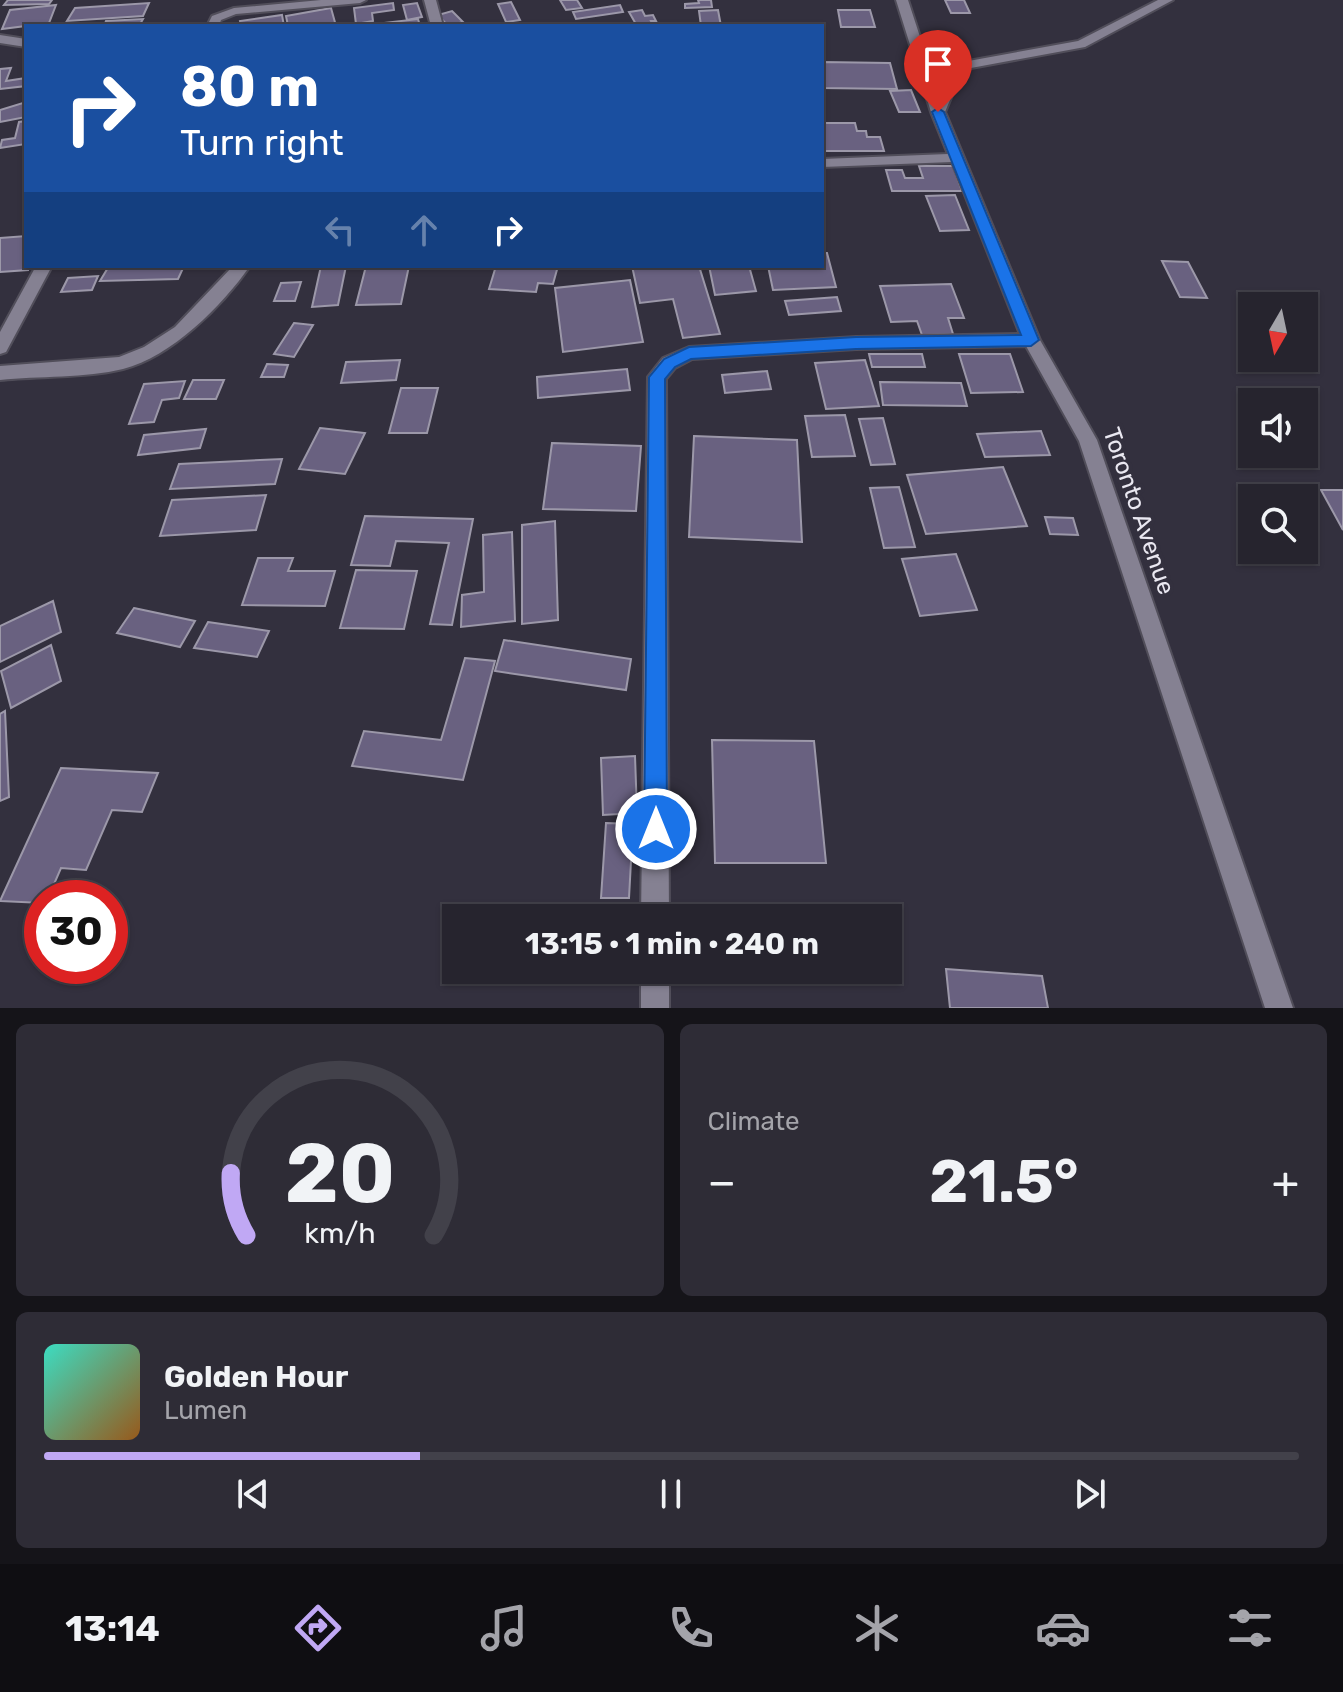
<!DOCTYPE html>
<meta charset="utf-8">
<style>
:root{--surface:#26242e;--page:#2e2c36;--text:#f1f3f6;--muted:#a4a4aa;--line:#42414a;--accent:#c0a8f4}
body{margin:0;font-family:Rubik,sans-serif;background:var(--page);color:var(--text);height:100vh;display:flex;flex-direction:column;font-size:30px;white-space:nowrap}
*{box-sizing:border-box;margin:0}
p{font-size:26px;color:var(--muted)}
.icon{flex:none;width:44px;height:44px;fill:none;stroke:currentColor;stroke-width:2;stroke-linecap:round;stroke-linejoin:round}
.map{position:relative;height:1008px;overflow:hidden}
.panel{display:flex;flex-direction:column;gap:16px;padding:16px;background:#151419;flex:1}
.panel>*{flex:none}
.banner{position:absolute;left:24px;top:24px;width:800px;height:244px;border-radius:0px;box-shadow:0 2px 6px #0004,0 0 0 2px var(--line);background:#1a4fa0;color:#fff;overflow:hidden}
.needle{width:52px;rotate:189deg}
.controls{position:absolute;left:1238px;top:292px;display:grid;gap:16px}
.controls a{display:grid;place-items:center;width:80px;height:80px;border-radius:0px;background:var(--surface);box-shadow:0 2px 6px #0004,0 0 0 2px var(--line);font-size:40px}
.speed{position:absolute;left:24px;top:880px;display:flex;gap:16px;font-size:40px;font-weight:700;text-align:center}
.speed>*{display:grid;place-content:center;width:104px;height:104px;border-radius:50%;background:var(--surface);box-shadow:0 2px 6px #0004,0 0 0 2px var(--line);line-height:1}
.speed .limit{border:12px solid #d22;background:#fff;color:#111}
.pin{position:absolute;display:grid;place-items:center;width:68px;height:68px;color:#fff;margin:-82px -34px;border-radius:50% 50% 50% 0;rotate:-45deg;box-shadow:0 0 8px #0007}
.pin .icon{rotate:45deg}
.me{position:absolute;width:88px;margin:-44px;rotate:0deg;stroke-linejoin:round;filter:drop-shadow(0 0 6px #0008)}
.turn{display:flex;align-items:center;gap:28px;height:168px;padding:0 24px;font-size:36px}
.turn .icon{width:104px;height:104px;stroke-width:2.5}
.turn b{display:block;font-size:56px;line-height:68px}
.lanes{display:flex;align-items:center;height:76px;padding:0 24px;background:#0003;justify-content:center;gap:40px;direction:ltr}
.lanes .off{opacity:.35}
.big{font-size:60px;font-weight:700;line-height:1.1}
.panel .card{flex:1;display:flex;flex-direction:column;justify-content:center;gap:12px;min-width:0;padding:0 28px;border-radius:12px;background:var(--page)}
.panel .dial{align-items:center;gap:0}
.dial svg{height:208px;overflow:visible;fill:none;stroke:var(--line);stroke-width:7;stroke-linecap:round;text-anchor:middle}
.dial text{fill:var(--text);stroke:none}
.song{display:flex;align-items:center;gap:24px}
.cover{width:96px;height:96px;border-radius:12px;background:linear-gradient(135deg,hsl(170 70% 55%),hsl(30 70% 35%))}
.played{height:8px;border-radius:4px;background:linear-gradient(90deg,var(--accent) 30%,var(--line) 30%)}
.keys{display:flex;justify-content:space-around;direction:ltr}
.heat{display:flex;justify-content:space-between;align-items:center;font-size:44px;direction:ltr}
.panel .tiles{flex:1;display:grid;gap:16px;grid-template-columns:1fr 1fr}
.card:last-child{grid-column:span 2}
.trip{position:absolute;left:442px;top:904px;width:460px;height:80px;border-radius:0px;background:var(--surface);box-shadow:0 2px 6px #0004,0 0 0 2px var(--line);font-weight:700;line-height:80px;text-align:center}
.tab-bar{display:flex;height:128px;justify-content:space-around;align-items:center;background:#0f0e12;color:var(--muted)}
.tab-bar .icon{width:56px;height:56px}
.tab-bar .active{color:var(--accent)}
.tab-bar b{font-size:36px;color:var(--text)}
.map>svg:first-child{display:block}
.building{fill:#696180;stroke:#9c98a9;stroke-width:2}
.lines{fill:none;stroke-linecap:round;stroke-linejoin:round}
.minor-casing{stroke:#514e5a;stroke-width:4}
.minor{fill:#858192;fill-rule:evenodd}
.route{fill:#1a73e8;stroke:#114b97;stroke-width:2}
.labels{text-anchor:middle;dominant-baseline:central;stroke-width:8;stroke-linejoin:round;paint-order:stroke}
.street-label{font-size:24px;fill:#eae8f1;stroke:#33303e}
</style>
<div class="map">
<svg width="1343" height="1008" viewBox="0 0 1343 1008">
<rect width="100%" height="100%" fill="#33303e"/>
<g class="building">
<path d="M8,0H52L49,4L4,5Z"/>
<path d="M560,0H577L582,8L566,10Z"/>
<path d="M698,0H711L712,7L685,8V4L699,3Z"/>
<path d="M945,0H964L970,13H951Z"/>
<path d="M511,2L520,20L506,22L498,4Z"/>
<path d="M149,3L143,16L67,21L75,8Z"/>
<path d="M393,3L394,10L372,13L373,21L356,24L354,8Z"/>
<path d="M417,3L422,17L407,20L403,5Z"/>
<path d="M56,5L49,23L2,29L10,10Z"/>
<path d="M620,5L623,12L576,19L573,12Z"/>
<path d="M331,8L336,26H288L286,16Z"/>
<path d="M642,10L645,16L653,15L656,21H651L653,25L637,26L629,12Z"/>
<path d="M718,10L721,26H701L699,11Z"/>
<path d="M838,10H870L875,27H841Z"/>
<path d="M452,11L463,22L448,26L438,15Z"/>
<path d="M282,15L284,26H241L240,21Z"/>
<path d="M143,19L139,26H104L106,21Z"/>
<path d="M418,19L420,26H358Z"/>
<path d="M822,62L890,63L897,89L822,88Z"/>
<path d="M11,68L6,81L26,78V86L0,89V69Z"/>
<path d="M911,90L920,112H899L890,91Z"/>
<path d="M26,102V117L0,122V110Z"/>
<path d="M26,121V144L0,148L2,140L15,138L19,122Z"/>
<path d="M822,123H855L857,131H866L867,137H880L884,151H822Z"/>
<path d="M919,166H953L962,191H892L886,170H902L905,178H923Z"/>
<path d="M955,195L969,230L940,231L926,196Z"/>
<path d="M26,236L28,270L0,272V238Z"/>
<path d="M822,253H827L836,287L773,290L768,266H822Z"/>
<path d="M1162,261L1188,262L1207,298L1180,297Z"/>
<path d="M109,266H184L178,279L100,281Z"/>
<path d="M321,266H346L338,305L312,307Z"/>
<path d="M366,266H409L401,304L356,305Z"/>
<path d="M496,266H558L553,284L538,283L536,292L489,289Z"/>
<path d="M632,266H699L720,334L683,338L673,299L640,303Z"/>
<path d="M709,266H749L756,291L715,295Z"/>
<path d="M98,276L92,290L61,292L68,278Z"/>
<path d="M630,280L643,342L563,352L555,288Z"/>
<path d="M301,282L295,301H274L281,283Z"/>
<path d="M951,284L964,318H948L953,334L922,335L917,321L891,322L880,286Z"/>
<path d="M837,297L841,311L789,315L785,301Z"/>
<path d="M294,323L313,325L294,357L274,354Z"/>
<path d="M869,354H922L925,367H872Z"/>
<path d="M959,354H1010L1023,392L971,393Z"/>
<path d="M400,360L396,380L341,383L346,362Z"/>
<path d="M865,360L879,406L826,409L815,363Z"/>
<path d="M267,364L288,365L284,377H261Z"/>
<path d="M627,369L630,390L538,398L537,377Z"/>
<path d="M767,371L771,389L725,393L722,375Z"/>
<path d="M193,380H224L216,399H184Z"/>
<path d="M185,381L179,398L162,400L154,422L129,424L144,384Z"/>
<path d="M880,382L961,383L967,406L883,405Z"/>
<path d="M401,388H438L427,433H389Z"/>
<path d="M845,415L855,456L812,457L805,416Z"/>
<path d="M883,418L895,464L871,465L859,419Z"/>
<path d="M320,428L365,433L345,474L299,469Z"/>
<path d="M206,429L200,448L138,455L144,435Z"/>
<path d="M1041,431L1050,455L985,457L977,434Z"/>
<path d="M694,436L797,440L802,542L689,537Z"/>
<path d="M552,443L641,446L636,511L543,509Z"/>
<path d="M282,459L275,484L170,489L179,464Z"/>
<path d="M1003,467L1027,526L926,534L907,475Z"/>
<path d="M899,487L915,547L884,548L870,488Z"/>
<path d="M1321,490H1343V530Z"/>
<path d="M266,495L256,530L160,536L172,500Z"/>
<path d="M365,516L473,519L452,625L430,624L449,543L396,541L390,566L351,565Z"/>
<path d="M1045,517L1073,518L1078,535L1050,534Z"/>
<path d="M555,521L558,620L522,624V525Z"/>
<path d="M512,532L515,621L461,627L462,595L484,592L483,535Z"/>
<path d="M956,554L977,610L920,616L902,559Z"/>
<path d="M258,558H293L288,571H335L325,606L242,605Z"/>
<path d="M356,570L417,571L404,629L340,628Z"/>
<path d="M53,601L61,632L0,662V626Z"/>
<path d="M134,608L195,621L180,647L117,633Z"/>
<path d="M208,622L269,631L257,657L194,648Z"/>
<path d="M504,640L631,659L626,690L495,671Z"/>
<path d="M51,645L61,681L11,708L1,671Z"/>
<path d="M465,658L495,661L463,780L352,766L364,731L441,740Z"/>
<path d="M5,711L9,797L0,801V714Z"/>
<path d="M712,740L814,741L826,863H715Z"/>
<path d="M635,756L637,813L603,815L601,758Z"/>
<path d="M61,768L158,773L142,812L112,810L86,870L61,868L48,898H42V903L0,901Z"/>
<path d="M606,823L633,824L629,898H601Z"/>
<path d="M946,969L1042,976L1048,1008H950Z"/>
</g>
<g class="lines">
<g class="minor-casing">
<g id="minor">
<path d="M321,0H366L360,3L236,14L221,20L219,26H207L212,16L234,8Z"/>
<path d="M424,0H436L443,26H431Z"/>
<path d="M896,0H908L939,95L951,71L963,62L1078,41L1158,0H1173L1085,47L971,68L960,76L945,112L1040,340L1097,440L1293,1008H1265L1079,441L1026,346L856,349L692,359L675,368L666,379L669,918H641L648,377L663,358L689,347L856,337L1020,334L952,162L822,167V159L948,154L931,112Z"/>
<path d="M0,35L26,39V47L0,43Z"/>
<path d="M36,266H52L6,352L0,354V332Z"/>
<path d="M233,266H250C222,306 171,357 123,369C86,378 38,376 0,380V366L119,357L144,347L175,327Z"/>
<rect x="641" y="970" width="28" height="38"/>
</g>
</g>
<use href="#minor" class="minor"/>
</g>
<path class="route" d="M938,108L944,112L1039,340L1031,346L856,349L691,359L675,367L665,379L667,829L664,837L656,841L647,837L644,829L649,377L664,359L689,347L856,337L1021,335L932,112Z"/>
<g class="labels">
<g class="street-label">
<text transform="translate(1139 511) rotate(71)">Toronto Avenue</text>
</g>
</g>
</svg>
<div class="controls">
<a><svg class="needle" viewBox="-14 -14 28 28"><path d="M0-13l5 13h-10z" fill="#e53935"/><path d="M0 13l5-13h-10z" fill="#a4a4aa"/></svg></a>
<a><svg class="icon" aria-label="sound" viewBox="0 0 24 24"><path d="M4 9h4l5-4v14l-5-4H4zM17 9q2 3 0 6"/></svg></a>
<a><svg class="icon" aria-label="search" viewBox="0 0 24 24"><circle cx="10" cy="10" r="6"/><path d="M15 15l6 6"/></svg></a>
</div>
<div class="speed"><div class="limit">30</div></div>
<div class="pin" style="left:938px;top:112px;background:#d93025"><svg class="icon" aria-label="arrive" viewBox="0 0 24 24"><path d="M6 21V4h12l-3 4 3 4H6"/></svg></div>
<svg class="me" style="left:656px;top:829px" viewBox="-20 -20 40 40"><circle r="17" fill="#1a73e8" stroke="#fff" stroke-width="3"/><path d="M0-11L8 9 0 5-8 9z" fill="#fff"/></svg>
<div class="trip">13:15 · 1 min · 240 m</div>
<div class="banner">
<div class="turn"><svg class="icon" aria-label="right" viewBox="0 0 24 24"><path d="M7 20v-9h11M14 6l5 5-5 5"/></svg><div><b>80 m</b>Turn right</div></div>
<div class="lanes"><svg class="icon off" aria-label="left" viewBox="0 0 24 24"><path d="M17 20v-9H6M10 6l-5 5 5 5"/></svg><svg class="icon off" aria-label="ahead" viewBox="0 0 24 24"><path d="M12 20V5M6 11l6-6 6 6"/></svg><svg class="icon" aria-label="right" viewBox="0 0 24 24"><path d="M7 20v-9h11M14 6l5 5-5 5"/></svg></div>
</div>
</div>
<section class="panel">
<div class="tiles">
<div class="card dial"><svg viewBox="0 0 100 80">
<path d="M14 69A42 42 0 1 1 86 69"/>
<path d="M14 69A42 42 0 0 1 8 45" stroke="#c0a8f4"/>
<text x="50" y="56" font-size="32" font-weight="700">20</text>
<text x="50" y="72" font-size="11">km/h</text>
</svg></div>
<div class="card"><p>Climate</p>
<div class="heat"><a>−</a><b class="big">21.5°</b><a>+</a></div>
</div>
<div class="card">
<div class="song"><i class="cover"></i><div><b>Golden Hour</b><p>Lumen</p></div></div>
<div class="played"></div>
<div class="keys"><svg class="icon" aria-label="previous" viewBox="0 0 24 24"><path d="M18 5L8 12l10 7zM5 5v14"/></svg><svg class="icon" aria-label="pause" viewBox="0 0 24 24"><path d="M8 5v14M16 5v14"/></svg><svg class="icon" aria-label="next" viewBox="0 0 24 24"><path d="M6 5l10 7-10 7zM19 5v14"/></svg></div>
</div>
</div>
</section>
<nav class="tab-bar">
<b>13:14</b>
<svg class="icon active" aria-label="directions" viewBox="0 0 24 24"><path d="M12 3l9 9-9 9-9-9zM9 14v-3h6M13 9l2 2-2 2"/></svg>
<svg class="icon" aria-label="music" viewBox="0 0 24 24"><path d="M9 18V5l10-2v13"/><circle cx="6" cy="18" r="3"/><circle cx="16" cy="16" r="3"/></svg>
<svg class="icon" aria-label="phone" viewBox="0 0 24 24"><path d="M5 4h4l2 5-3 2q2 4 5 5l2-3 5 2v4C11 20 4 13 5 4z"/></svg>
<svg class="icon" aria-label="climate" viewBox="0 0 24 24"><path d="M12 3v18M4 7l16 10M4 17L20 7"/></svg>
<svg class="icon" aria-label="car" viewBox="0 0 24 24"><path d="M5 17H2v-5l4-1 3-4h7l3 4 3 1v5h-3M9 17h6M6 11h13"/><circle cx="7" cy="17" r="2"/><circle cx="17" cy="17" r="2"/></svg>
<svg class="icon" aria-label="filters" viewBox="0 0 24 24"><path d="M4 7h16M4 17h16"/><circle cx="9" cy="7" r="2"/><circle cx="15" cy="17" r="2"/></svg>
</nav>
